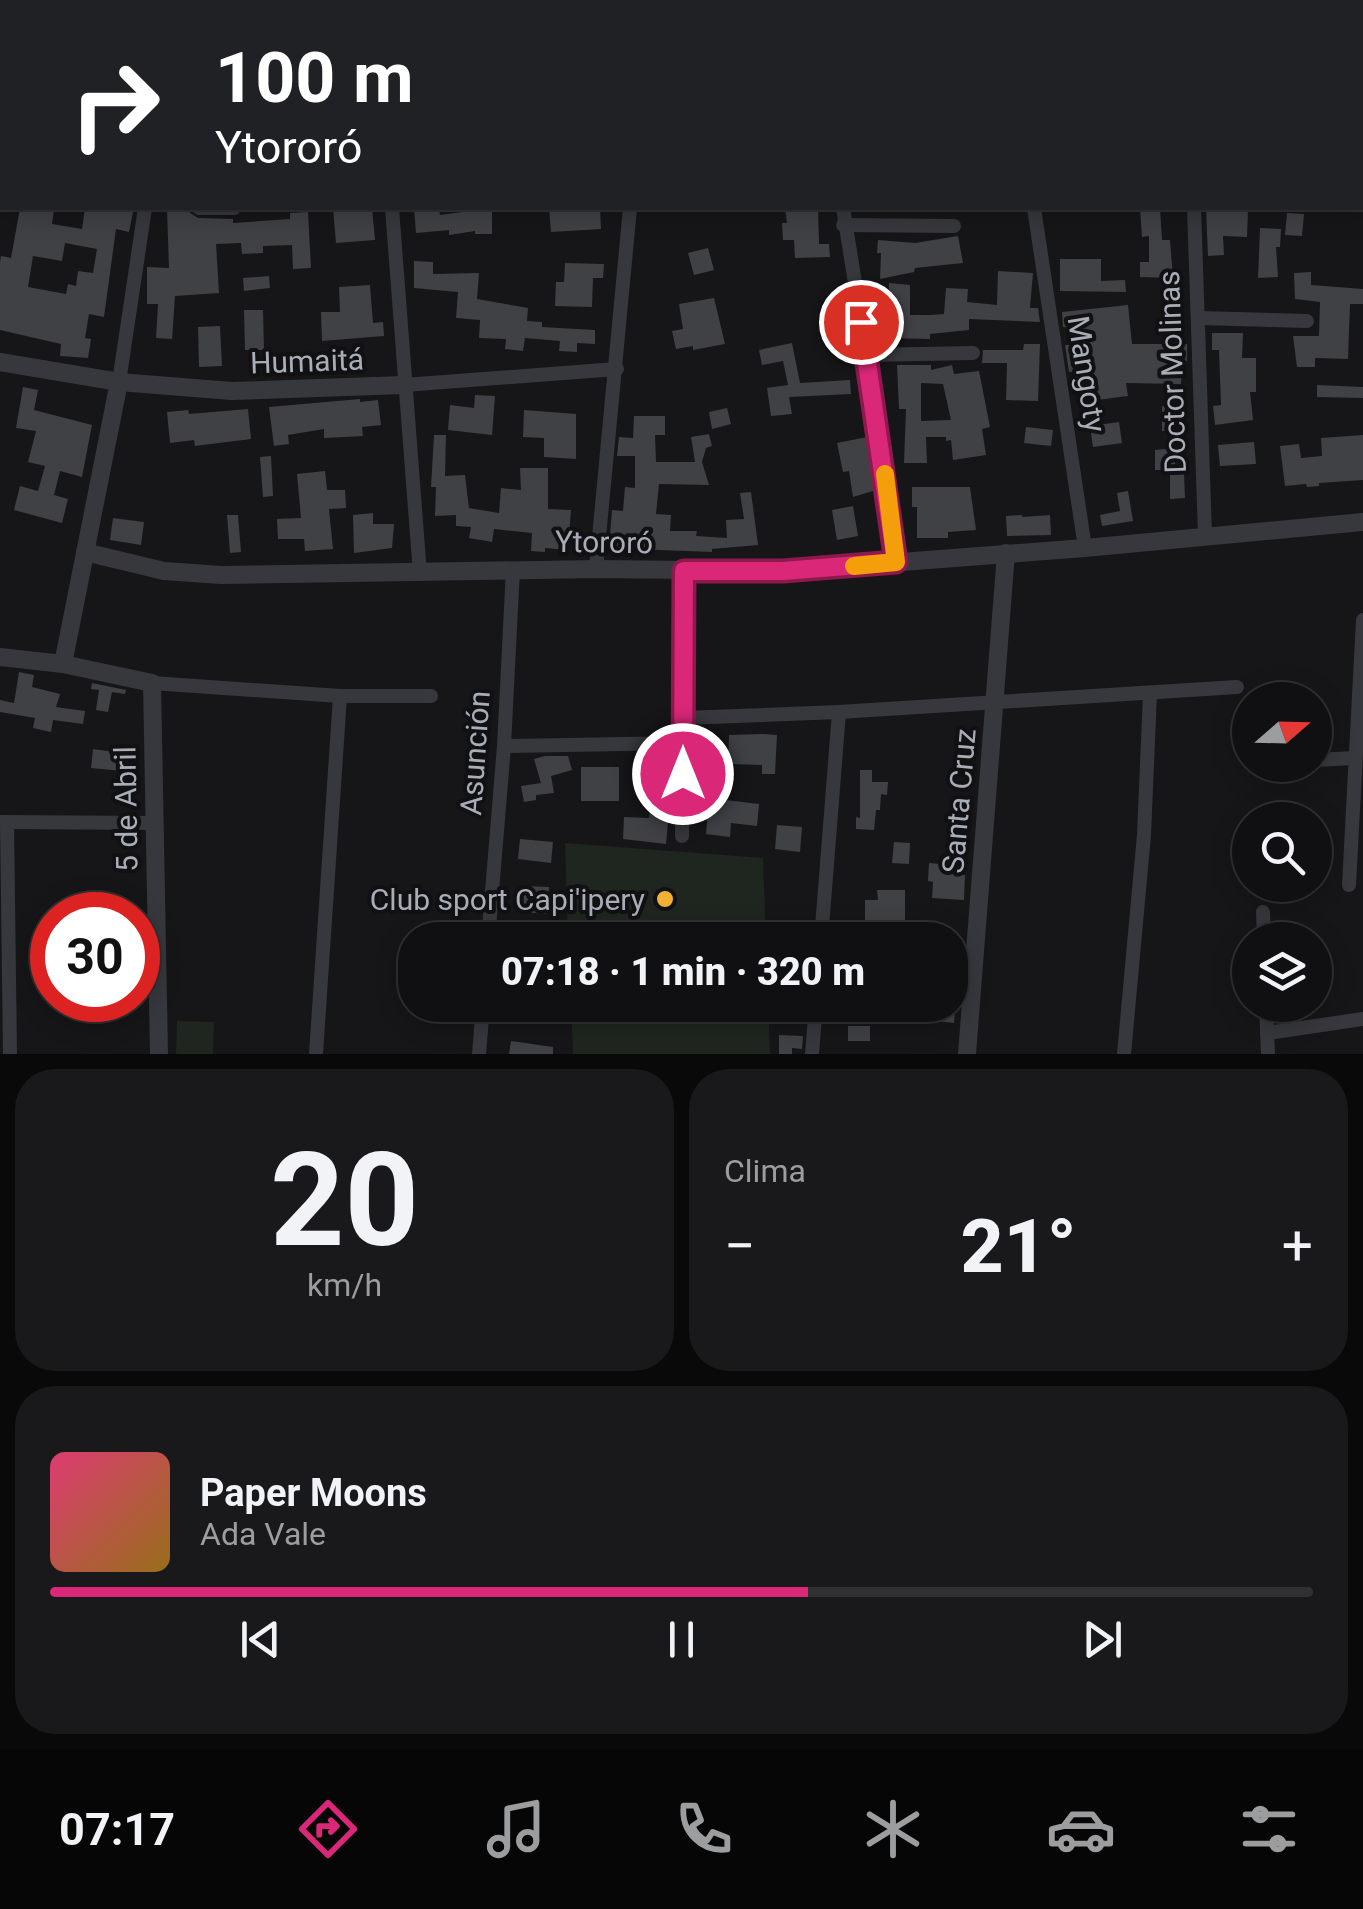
<!DOCTYPE html>
<html lang="es">
<meta charset="utf-8">
<style>
:root{--surface:#101012;--page:#19191b;--text:#f1f3f6;--muted:#9c9d9f;--line:#303032;--accent:#db2777}
body{margin:0;font-family:Roboto,sans-serif;background:var(--page);color:var(--text);height:100vh;display:flex;flex-direction:column;font-size:38px;white-space:nowrap}
*{box-sizing:border-box;margin:0}
p{font-size:32px;color:var(--muted)}
.icon{flex:none;width:55px;height:55px;fill:none;stroke:currentColor;stroke-width:2;stroke-linecap:round;stroke-linejoin:round}
.map{position:relative;height:1054px;overflow:hidden}
.side{display:flex;flex-direction:column;gap:15px;padding:15px;background:#09090a;flex:1}
.side>*{flex:none}
.guide{position:absolute;left:0px;top:0px;width:1365px;height:210px;box-shadow:0 5px 25px #0003,0 0 0 2px var(--line);background:#202124;color:#fff;overflow:hidden}
.needle{width:65px;rotate:70deg}
.fabs{position:absolute;left:1232px;top:682px;display:grid;gap:20px}
.fabs a{display:grid;place-items:center;width:100px;height:100px;border-radius:50%;background:var(--surface);box-shadow:0 5px 25px #0003,0 0 0 2px var(--line);font-size:50px}
.speed{position:absolute;left:30px;top:892px;display:flex;gap:20px;font-size:50px;font-weight:700;text-align:center}
.speed>*{display:grid;place-content:center;width:130px;height:130px;border-radius:50%;background:var(--surface);box-shadow:0 5px 25px #0003,0 0 0 2px var(--line);line-height:1}
.speed .limit{border:15px solid #d22;background:#fff;color:#111}
.pin{position:absolute;display:grid;place-items:center;width:85px;height:85px;color:#fff;margin:-42px;border:5px solid #fff;border-radius:50%;box-shadow:0 2px 10px #0007}
.me{position:absolute;width:110px;margin:-55px;rotate:0deg;stroke-linejoin:round;filter:drop-shadow(0 0 8px #0008)}
.turn{display:flex;align-items:center;gap:35px;height:210px;padding:0 50px;font-size:45px}
.turn .icon{width:130px;height:130px;stroke-width:2.5}
.turn b{display:block;font-size:70px;line-height:85px}
.big{font-size:75px;font-weight:800;line-height:1.1}
.side .card{flex:1;display:flex;flex-direction:column;justify-content:center;gap:15px;min-width:0;padding:0 35px;border-radius:40px;background:var(--page)}
.side .dial{align-items:center;gap:0}
.dial b{font-size:130px;line-height:1}
.song{display:flex;align-items:center;gap:30px}
.cover{width:120px;height:120px;border-radius:15px;background:linear-gradient(135deg,hsl(340 70% 55%),hsl(40 70% 35%))}
.played{height:10px;border-radius:5px;background:linear-gradient(90deg,var(--accent) 60%,var(--line) 60%)}
.keys{display:flex;justify-content:space-around;direction:ltr}
.heat{display:flex;justify-content:space-between;align-items:center;font-size:55px;direction:ltr}
.side .tiles{flex:1;display:grid;gap:15px;grid-template-columns:1fr 1fr}
.card:last-child{grid-column:span 2}
.trip{position:absolute;left:398px;top:922px;width:570px;height:100px;border-radius:40px;background:var(--surface);box-shadow:0 5px 25px #0003,0 0 0 2px var(--line);font-weight:800;line-height:100px;text-align:center}
.dock{display:flex;height:160px;justify-content:space-around;align-items:center;background:#060607;color:var(--muted)}
.dock .icon{width:70px;height:70px}
.dock .selected{color:var(--accent)}
.dock b{font-size:45px;color:var(--text)}
.map>svg:first-child{display:block}
.pitch{fill:#1e261f}
.building{fill:#404145;fill-rule:evenodd}
.lines{fill:none;stroke-linecap:round;stroke-linejoin:round}
.minor{stroke:#37383d;stroke-width:14}
.tertiary{stroke:#37383d;stroke-width:18}
.route-casing{stroke:#8e194d;stroke-width:25}
.route{stroke:#db2777;stroke-width:18}
.slow{stroke:#f59e0b;stroke-width:18}
.poi-dot{fill:#f2b134;stroke:#111113;stroke-width:4}
.labels{text-anchor:middle;dominant-baseline:central;stroke-width:8;stroke-linejoin:round;paint-order:stroke}
.street-label{font-size:30px;fill:#a8adb8;stroke:#111113}
.poi-label{font-size:30px;fill:#a8adb8;stroke:#111113;text-anchor:end}
</style>
<div class="map">
<svg width="1363" height="1054" viewBox="0 0 1363 1054">
<rect width="100%" height="100%" fill="#161618"/>
<g class="pitch">
<path d="M565,843L763,858L766,940H568Z"/>
<path d="M571,1005H768L770,1054H573Z"/>
<path d="M177,1021L214,1022L213,1054H176Z"/>
</g>
<g class="building">
<path d="M20,208L54,209L52,224L82,229L85,208L133,212L129,232L116,229L104,317L89,314L85,338L91,339L88,358L60,356L61,344L0,330V262L1,256L11,258ZM65,243L97,249L93,273L78,271L76,286L68,284L66,294L28,287L33,256L62,261Z"/>
<path d="M333,208H372L375,240L336,243Z"/>
<path d="M414,208H439L440,215L492,208V234H475V231L449,235V230L416,233Z"/>
<path d="M549,208H600L601,229L551,232Z"/>
<path d="M785,208H818L819,244H829L830,257L795,258L794,240H783L782,223H787Z"/>
<path d="M1140,208H1160L1162,240H1170L1173,278L1140,277V262H1149V236L1142,237Z"/>
<path d="M1206,208L1248,210L1247,237L1223,236L1224,255L1208,256Z"/>
<path d="M167,210L189,212L198,218L233,219V223L290,219V213L308,212L311,268L293,269L292,245L263,246V253L242,254L241,243L216,244L219,293L175,296L172,339L156,338L158,304H147V267L169,268Z"/>
<path d="M1287,213L1304,214L1302,236L1285,235Z"/>
<path d="M1260,228L1281,229L1280,247H1276L1278,277L1258,278Z"/>
<path d="M958,236L963,263L915,268L914,272L880,279L881,253H877L878,240L915,243Z"/>
<path d="M708,248L714,270L694,275L688,253Z"/>
<path d="M1060,259H1101V281L1125,280L1126,292L1060,291Z"/>
<path d="M414,261L433,262V274L479,273L477,299L528,308L527,321L542,322V327L595,330V344L577,343V352L559,351L560,341L525,338L523,351L505,349L506,339L479,338L480,320L456,318L458,292L414,288Z"/>
<path d="M565,263L604,264L603,278H593L592,307L555,306L556,282H564Z"/>
<path d="M998,271L1033,273L1030,308H1038L1040,322L969,319V330L930,334V339L887,338L889,283L910,285V315H931L944,314L946,288L968,289L967,302L997,305Z"/>
<path d="M1311,272V285L1363,289V304H1350L1348,359L1315,358V367H1297L1293,336H1319L1320,302L1295,299L1294,273Z"/>
<path d="M269,276L270,288L244,291L243,278Z"/>
<path d="M370,285L373,323L383,322L384,336L322,341L321,312H340L339,287Z"/>
<path d="M714,298L725,344L693,350V346L676,349L672,331L683,329L679,304Z"/>
<path d="M1128,305L1132,344H1187V361H1182L1181,384L1126,383L1128,396L1097,400L1093,370L1069,372L1065,345H1086L1087,329L1063,327L1062,312Z"/>
<path d="M244,310H263L264,350H245Z"/>
<path d="M220,326L222,366L199,367L198,327Z"/>
<path d="M1212,333H1243L1242,358H1256V392H1250L1253,420L1215,425L1213,406L1221,405L1219,350H1212Z"/>
<path d="M792,343L800,383L850,380L851,394L789,397L792,414L771,416L767,388L788,385L783,361L762,365L759,350Z"/>
<path d="M1024,344H1040L1038,401L1006,400L1007,363H982L983,350H1023Z"/>
<path d="M897,365H931V370L952,365L954,374L979,371L990,427L982,429L986,455L953,460L951,440L946,441V437H926L927,463H904L906,409H899ZM921,383L943,384L951,420L921,421Z"/>
<path d="M1317,385L1363,387V398L1317,397Z"/>
<path d="M23,387L38,390L34,410L92,425L82,477L60,471L54,495L68,499L62,523L14,510L20,486L38,491L45,466L28,462L36,431L16,428Z"/>
<path d="M475,395L495,396L492,435L448,430L450,405L474,408Z"/>
<path d="M360,399V402L378,400L381,425L362,427L363,436L324,438V429L288,435L289,444L274,446L269,407Z"/>
<path d="M1162,406L1176,407L1174,430L1162,431Z"/>
<path d="M727,408L731,424L712,429L709,412Z"/>
<path d="M248,409L251,439L195,446L194,440L170,443L167,412L188,410L189,414Z"/>
<path d="M524,410L576,414V459L544,457V438L523,437Z"/>
<path d="M634,416H665V435H655L656,462H695L691,437L709,434L712,446L706,448L702,462L709,485L659,484L656,514L671,515L670,531H697L696,536L727,538L726,520L744,519L740,493L751,492L758,545L712,549V552L609,548L612,510L623,511L625,487L635,488V456H617L619,437L633,438Z"/>
<path d="M1119,422L1122,443L1093,447L1090,426Z"/>
<path d="M1026,427L1053,430L1051,446L1024,443Z"/>
<path d="M434,435H446L445,476L465,475L469,508L499,513L501,488L521,490L520,468H548V509L571,510L568,550L545,548V552L531,551L532,533L494,529L492,542L469,538L471,527L456,526V515L435,516L436,487H431Z"/>
<path d="M1363,435V480L1319,483V486L1307,487L1306,484L1285,486L1280,446L1299,444L1301,458L1322,456L1321,438Z"/>
<path d="M867,437L876,490L853,497L849,471L843,472L837,443Z"/>
<path d="M1254,442L1256,464L1220,466L1218,445Z"/>
<path d="M1175,448V470H1155V450Z"/>
<path d="M271,456L273,496L263,497L260,457Z"/>
<path d="M325,471L327,490H345L346,508L329,509L333,549L305,551L304,539H278L277,519L301,518L297,474Z"/>
<path d="M1184,474L1185,498L1170,499V475Z"/>
<path d="M912,487H970L976,530L948,532V538H917V507H912Z"/>
<path d="M1128,491L1133,521L1102,526L1100,515L1120,511L1117,493Z"/>
<path d="M853,506L858,536L837,540L832,510Z"/>
<path d="M373,513V524H394L392,548L354,553L353,515Z"/>
<path d="M227,515H238L241,552L230,553Z"/>
<path d="M1022,515V517L1050,515L1051,535L1007,536L1006,516Z"/>
<path d="M113,518L144,522L141,545L110,540Z"/>
<path d="M19,672L34,675L32,687L60,694L56,707L85,711L83,724L53,720L51,732L33,728L35,718L0,712V700L14,703Z"/>
<path d="M92,683L126,690L125,694L112,692L108,712L96,710L99,690L91,689Z"/>
<path d="M763,734L777,735L775,774H762V765L728,764L729,735Z"/>
<path d="M693,735H708V757H717L716,772H710L708,790L693,788Z"/>
<path d="M93,749L134,755L133,772L91,768Z"/>
<path d="M650,754H672V771H651Z"/>
<path d="M545,756H568L572,770L551,776L554,793L536,795V800L524,802L521,786L541,783L534,759Z"/>
<rect x="581" y="767" width="38" height="34"/>
<path d="M860,770H872V782H888L887,795L881,794L880,810H876L874,830L856,829V817L860,818Z"/>
<path d="M709,798L759,804L757,826L731,823L730,837L706,834Z"/>
<path d="M651,801H670L666,844L623,839L624,817L649,818Z"/>
<path d="M777,825L802,827L800,852L775,849Z"/>
<path d="M520,839L553,842L551,863L518,859Z"/>
<path d="M894,842L910,843L909,864L892,863Z"/>
<path d="M929,863L951,865L950,874L965,875L964,900L932,898L933,882L928,881Z"/>
<path d="M524,886L549,887L547,914L523,912Z"/>
<path d="M877,890H905V920H875L873,940H845L846,926L865,927V900H878Z"/>
<path d="M928,1007L955,1010L954,1023L926,1020Z"/>
<rect x="848" y="1026" width="22" height="15"/>
<path d="M779,1035L803,1036L802,1049L792,1048V1054H779Z"/>
<path d="M511,1041L553,1047V1054H509Z"/>
</g>
<g class="lines">
<g class="minor">
<path d="M21,2L22,0"/>
<path d="M409,2V0"/>
<path d="M649,2V0"/>
<path d="M845,2V0"/>
<path d="M1169,2L1170,0"/>
<path d="M0,133L2,119"/>
<path d="M0,152H2"/>
<path d="M1362,188H1363"/>
<path d="M199,208H234"/>
<path d="M392,208L420,574"/>
<path d="M843,208L887,482L896,562"/>
<path d="M1034,208L1085,548"/>
<path d="M1194,208L1205,535"/>
<path d="M843,225L954,226"/>
<path d="M1199,318L1307,321"/>
<path d="M867,355L973,353"/>
<path d="M119,382L145,208"/>
<path d="M404,385L617,369"/>
<path d="M596,569L630,208"/>
<path d="M152,683L340,696H431"/>
<path d="M683,718L839,712L1237,687"/>
<path d="M504,746L683,743"/>
<path d="M1315,760L1354,758"/>
<path d="M1,822L153,823"/>
<path d="M7,822L10,1054"/>
<path d="M682,836L684,571"/>
<path d="M1349,885L1363,620"/>
<path d="M1263,912L1264,940"/>
<path d="M488,940L504,746L513,569"/>
<path d="M821,940L839,712"/>
<path d="M1266,1005L1268,1054"/>
<path d="M1267,1033L1363,1019"/>
<path d="M316,1054L340,696"/>
<path d="M479,1054L483,1005"/>
<path d="M812,1054L816,1005"/>
<path d="M1124,1054L1144,835L1150,694"/>
</g>
<g class="tertiary">
<path d="M746,0L761,2"/>
<path d="M1362,46H1363"/>
<path d="M0,362L119,382L232,391L404,385"/>
<path d="M85,552L164,571L221,575L596,569L783,571L1085,548L1363,522"/>
<path d="M0,657L63,664L152,683L159,1054"/>
<path d="M63,664L119,382"/>
<path d="M967,1054L1006,553"/>
</g>
</g>
<g class="lines">
<g class="route-casing">
<path id="route" d="M683,774L684,571H783L896,562L861,322"/>
</g>
<use href="#route" class="route"/>
<path class="slow" d="M854,566L896,562L885,474"/>
</g>
<circle class="poi-dot" cx="665" cy="899" r="10"/>
<g class="labels">
<g class="street-label">
<text transform="translate(307 361) rotate(-2)">Humaitá</text>
<text transform="translate(1172 372) rotate(-92)">Doctor Molinas</text>
<text transform="translate(1087 374) rotate(81)">Mangoty</text>
<text transform="translate(604 542) rotate(1)">Ytororó</text>
<text transform="translate(475 753) rotate(-86)">Asunción</text>
<text transform="translate(959 801) rotate(-85)">Santa Cruz</text>
<text transform="translate(126 809) rotate(-91)">5 de Abril</text>
</g>
<g class="poi-label">
<text x="645" y="899">Club sport Capi'ipery</text>
</g>
</g>
</svg>
<div class="fabs">
<a><svg class="needle" viewBox="-14 -14 28 28"><path d="M0-13l5 13h-10z" fill="#e53935"/><path d="M0 13l5-13h-10z" fill="#9c9d9f"/></svg></a>
<a><svg class="icon" aria-label="search" viewBox="0 0 24 24"><circle cx="10" cy="10" r="6"/><path d="M15 15l6 6"/></svg></a>
<a><svg class="icon" aria-label="layers" viewBox="0 0 24 24"><path d="M12 4l9 5-9 5-9-5zM3 14l9 5 9-5"/></svg></a>
</div>
<div class="speed"><div class="limit">30</div></div>
<div class="pin" style="left:861px;top:322px;background:#d93025"><svg class="icon" aria-label="arrive" viewBox="0 0 24 24"><path d="M6 21V4h12l-3 4 3 4H6"/></svg></div>
<svg class="me" style="left:683px;top:774px" viewBox="-20 -20 40 40"><circle r="17" fill="#db2777" stroke="#fff" stroke-width="3"/><path d="M0-11L8 9 0 5-8 9z" fill="#fff"/></svg>
<div class="trip">07:18 · 1 min · 320 m</div>
<div class="guide">
<div class="turn"><svg class="icon" aria-label="right" viewBox="0 0 24 24"><path d="M7 20v-9h11M14 6l5 5-5 5"/></svg><div><b>100 m</b>Ytororó</div></div>
</div>
</div>
<section class="side">
<div class="tiles">
<div class="card dial"><b>20</b><p>km/h</p></div>
<div class="card"><p>Clima</p>
<div class="heat"><a>−</a><b class="big">21°</b><a>+</a></div>
</div>
<div class="card">
<div class="song"><i class="cover"></i><div><b>Paper Moons</b><p>Ada Vale</p></div></div>
<div class="played"></div>
<div class="keys"><svg class="icon" aria-label="previous" viewBox="0 0 24 24"><path d="M18 5L8 12l10 7zM5 5v14"/></svg><svg class="icon" aria-label="pause" viewBox="0 0 24 24"><path d="M8 5v14M16 5v14"/></svg><svg class="icon" aria-label="next" viewBox="0 0 24 24"><path d="M6 5l10 7-10 7zM19 5v14"/></svg></div>
</div>
</div>
</section>
<nav class="dock">
<b>07:17</b>
<svg class="icon selected" aria-label="directions" viewBox="0 0 24 24"><path d="M12 3l9 9-9 9-9-9zM9 14v-3h6M13 9l2 2-2 2"/></svg>
<svg class="icon" aria-label="music" viewBox="0 0 24 24"><path d="M9 18V5l10-2v13"/><circle cx="6" cy="18" r="3"/><circle cx="16" cy="16" r="3"/></svg>
<svg class="icon" aria-label="phone" viewBox="0 0 24 24"><path d="M5 4h4l2 5-3 2q2 4 5 5l2-3 5 2v4C11 20 4 13 5 4z"/></svg>
<svg class="icon" aria-label="climate" viewBox="0 0 24 24"><path d="M12 3v18M4 7l16 10M4 17L20 7"/></svg>
<svg class="icon" aria-label="car" viewBox="0 0 24 24"><path d="M5 17H2v-5l4-1 3-4h7l3 4 3 1v5h-3M9 17h6M6 11h13"/><circle cx="7" cy="17" r="2"/><circle cx="17" cy="17" r="2"/></svg>
<svg class="icon" aria-label="filters" viewBox="0 0 24 24"><path d="M4 7h16M4 17h16"/><circle cx="9" cy="7" r="2"/><circle cx="15" cy="17" r="2"/></svg>
</nav>
